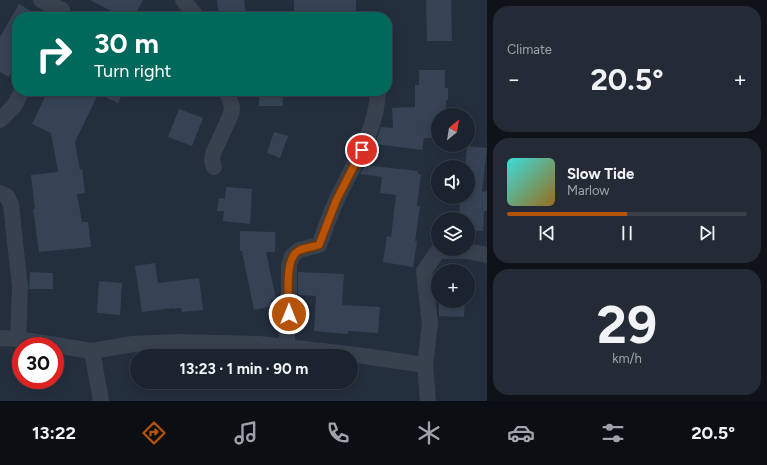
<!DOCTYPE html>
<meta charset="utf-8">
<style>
:root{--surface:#1b232e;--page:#242b36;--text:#f1f3f6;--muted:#a0a4aa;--line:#39404a;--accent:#b45309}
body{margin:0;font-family:Figtree,sans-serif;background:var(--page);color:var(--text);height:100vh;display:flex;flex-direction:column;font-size:15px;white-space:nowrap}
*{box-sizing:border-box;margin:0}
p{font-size:13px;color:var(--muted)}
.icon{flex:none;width:22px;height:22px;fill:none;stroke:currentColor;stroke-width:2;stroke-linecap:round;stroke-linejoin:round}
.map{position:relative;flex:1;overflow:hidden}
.side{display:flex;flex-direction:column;gap:6px;padding:6px;background:#0f1319;width:280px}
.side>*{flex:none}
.top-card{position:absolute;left:12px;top:12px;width:380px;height:84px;border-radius:16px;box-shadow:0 2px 10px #0003,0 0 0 1px var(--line);background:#00695c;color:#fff;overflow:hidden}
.needle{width:26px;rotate:30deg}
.controls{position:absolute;left:431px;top:108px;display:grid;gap:8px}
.controls a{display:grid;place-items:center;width:44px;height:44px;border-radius:50%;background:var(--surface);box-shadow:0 2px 10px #0003,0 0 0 1px var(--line);font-size:20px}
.speed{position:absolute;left:12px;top:337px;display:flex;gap:8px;font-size:20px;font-weight:700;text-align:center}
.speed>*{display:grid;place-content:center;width:52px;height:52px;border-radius:50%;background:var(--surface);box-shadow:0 2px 10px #0003,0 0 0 1px var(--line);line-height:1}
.speed .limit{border:6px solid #d22;background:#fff;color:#111}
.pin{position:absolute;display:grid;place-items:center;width:34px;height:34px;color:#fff;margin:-17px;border:2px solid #fff;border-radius:50%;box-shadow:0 1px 4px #0007}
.me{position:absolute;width:44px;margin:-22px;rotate:0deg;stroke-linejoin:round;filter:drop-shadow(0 0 3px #0008)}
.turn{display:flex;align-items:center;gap:14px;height:84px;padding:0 16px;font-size:18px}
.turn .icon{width:52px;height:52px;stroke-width:2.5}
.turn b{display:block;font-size:28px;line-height:34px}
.big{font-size:30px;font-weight:700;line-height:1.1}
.side .tile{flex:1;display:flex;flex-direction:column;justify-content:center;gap:6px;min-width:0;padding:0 14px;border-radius:16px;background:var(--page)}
.side .dial{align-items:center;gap:0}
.dial b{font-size:52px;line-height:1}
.song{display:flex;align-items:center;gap:12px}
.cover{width:48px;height:48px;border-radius:6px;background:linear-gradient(135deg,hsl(180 70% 55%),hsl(40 70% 35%))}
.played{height:4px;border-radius:2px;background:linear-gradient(90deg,var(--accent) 50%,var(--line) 50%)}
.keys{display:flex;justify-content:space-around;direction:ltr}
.heat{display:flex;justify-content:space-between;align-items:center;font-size:22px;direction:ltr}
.trip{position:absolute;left:130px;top:349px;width:228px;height:40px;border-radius:20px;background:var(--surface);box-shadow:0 2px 10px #0003,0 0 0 1px var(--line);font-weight:700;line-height:40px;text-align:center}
.dock{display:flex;height:64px;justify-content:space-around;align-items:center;background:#0b0e12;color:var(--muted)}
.dock .icon{width:28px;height:28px}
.dock .on{color:var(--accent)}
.dock b{font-size:18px;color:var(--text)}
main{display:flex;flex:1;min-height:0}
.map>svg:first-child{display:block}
.building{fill:#364354}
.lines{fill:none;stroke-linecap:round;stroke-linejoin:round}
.minor{stroke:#38414e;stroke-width:16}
.route-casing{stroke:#753606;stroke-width:10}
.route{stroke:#b45309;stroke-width:7}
</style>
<main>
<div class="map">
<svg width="487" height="401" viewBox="0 0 487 401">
<rect width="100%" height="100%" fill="#242f3e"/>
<g class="building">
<path d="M90,0H143L134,17H123Z"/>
<path d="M217,0H244L246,17H219Z"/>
<rect x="294" y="0" width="62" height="17"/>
<path d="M426,0H451L452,41H427Z"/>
<path d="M19,4L41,17H17V61L9,77L0,72V37Z"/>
<path d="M419,70H445V88H448V100H446V115H438V138H424L422,150L375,144L381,127L393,128L392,108L415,107V85H419Z"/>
<path d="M48,91H124L118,103L98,94L75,142L80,170L82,169L85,193L77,194L82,222H88L91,247L39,252L33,209H35L31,175L58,172L51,133L32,124Z"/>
<path d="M259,91H282L283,106H259Z"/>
<path d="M179,109L203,118L192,146L168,137Z"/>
<path d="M274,132L288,136L280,158L267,153Z"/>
<path d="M467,146L487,148L482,192L487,191V211H484L483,231L468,230V219H459L460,197H468V167H465Z"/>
<path d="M365,165L418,171V174H421L417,206H420L415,241H417L413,267L383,262L387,236L391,237L396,195L380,193L382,177L360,174Z"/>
<path d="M226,187L252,189L250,224L223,221L224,211H217L219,198L225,199Z"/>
<path d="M240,231L275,232V252H266L276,299L271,300L272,306L254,310L242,251H240Z"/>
<path d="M155,263L158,283L199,278L203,310L182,312L181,308L173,309V308L142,312L135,266Z"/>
<path d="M30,272L53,273V289H29Z"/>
<path d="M298,272L344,274L342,305L380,307L378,333L348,331V334L314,331L316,296L298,295Z"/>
<path d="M99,281L122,283L120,315L97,313Z"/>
<path d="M439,301H465L464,317L439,316Z"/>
</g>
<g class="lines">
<g class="minor">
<path d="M41,0L62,10"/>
<path d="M183,0L197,17"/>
<path d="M0,120L14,106L22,91"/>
<path d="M214,167L212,160L213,154L231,114L232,107L227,91"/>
<path d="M0,193L7,196L11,205L20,287L18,339"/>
<path d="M0,338L18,339L92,351L133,344L178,342L259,344L357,355L425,365"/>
<path d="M288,347L286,324L289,314V265L292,256L299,250L319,245C325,230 330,214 337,199C353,165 377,130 378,91"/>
<path d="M92,351L101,401"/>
<path d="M428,401L425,365L430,324L424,271L438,251H467L487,255"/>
</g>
</g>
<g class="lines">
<g class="route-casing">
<path id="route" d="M289,314C289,299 284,259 298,251C303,248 312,247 319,245L336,201L362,150"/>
</g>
<use href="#route" class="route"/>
</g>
</svg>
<div class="controls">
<a><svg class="needle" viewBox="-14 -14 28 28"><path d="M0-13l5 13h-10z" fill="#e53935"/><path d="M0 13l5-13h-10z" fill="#a0a4aa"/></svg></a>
<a><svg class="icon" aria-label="sound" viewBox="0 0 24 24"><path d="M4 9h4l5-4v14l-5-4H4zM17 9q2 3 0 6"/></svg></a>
<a><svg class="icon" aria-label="layers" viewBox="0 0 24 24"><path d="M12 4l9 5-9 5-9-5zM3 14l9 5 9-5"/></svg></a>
<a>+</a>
</div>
<div class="speed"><div class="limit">30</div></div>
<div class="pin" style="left:362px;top:150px;background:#d93025"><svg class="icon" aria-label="arrive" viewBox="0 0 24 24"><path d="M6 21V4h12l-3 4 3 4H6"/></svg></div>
<svg class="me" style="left:289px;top:314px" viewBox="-20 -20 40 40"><circle r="17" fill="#b45309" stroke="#fff" stroke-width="3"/><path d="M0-11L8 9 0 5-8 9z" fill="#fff"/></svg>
<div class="trip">13:23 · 1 min · 90 m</div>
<div class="top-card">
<div class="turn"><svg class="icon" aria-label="right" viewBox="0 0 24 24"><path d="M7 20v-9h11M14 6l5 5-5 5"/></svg><div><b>30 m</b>Turn right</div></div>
</div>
</div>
<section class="side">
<div class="tile"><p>Climate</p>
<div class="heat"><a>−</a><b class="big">20.5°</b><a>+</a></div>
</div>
<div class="tile">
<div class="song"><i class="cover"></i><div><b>Slow Tide</b><p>Marlow</p></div></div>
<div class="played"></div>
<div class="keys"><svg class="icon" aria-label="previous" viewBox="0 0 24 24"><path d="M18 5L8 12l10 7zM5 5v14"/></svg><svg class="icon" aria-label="pause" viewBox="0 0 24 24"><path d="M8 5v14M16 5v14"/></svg><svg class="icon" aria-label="next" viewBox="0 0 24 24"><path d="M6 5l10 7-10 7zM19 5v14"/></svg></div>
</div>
<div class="tile dial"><b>29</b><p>km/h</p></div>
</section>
</main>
<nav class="dock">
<b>13:22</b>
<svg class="icon on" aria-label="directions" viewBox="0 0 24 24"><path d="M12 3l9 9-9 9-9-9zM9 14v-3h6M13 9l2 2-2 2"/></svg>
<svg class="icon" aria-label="music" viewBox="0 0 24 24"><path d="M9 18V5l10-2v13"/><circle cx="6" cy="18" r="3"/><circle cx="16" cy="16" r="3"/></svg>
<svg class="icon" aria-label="phone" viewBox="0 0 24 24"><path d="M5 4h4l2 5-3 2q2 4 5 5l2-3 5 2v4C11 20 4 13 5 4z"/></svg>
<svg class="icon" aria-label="climate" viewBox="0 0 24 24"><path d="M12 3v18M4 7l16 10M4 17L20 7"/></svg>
<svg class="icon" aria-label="car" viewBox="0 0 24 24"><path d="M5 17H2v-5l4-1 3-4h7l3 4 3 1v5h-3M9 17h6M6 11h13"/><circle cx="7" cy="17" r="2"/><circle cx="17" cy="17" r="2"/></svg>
<svg class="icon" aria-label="filters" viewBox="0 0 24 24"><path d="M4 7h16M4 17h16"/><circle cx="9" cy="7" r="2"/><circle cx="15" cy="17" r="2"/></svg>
<b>20.5°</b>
</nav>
